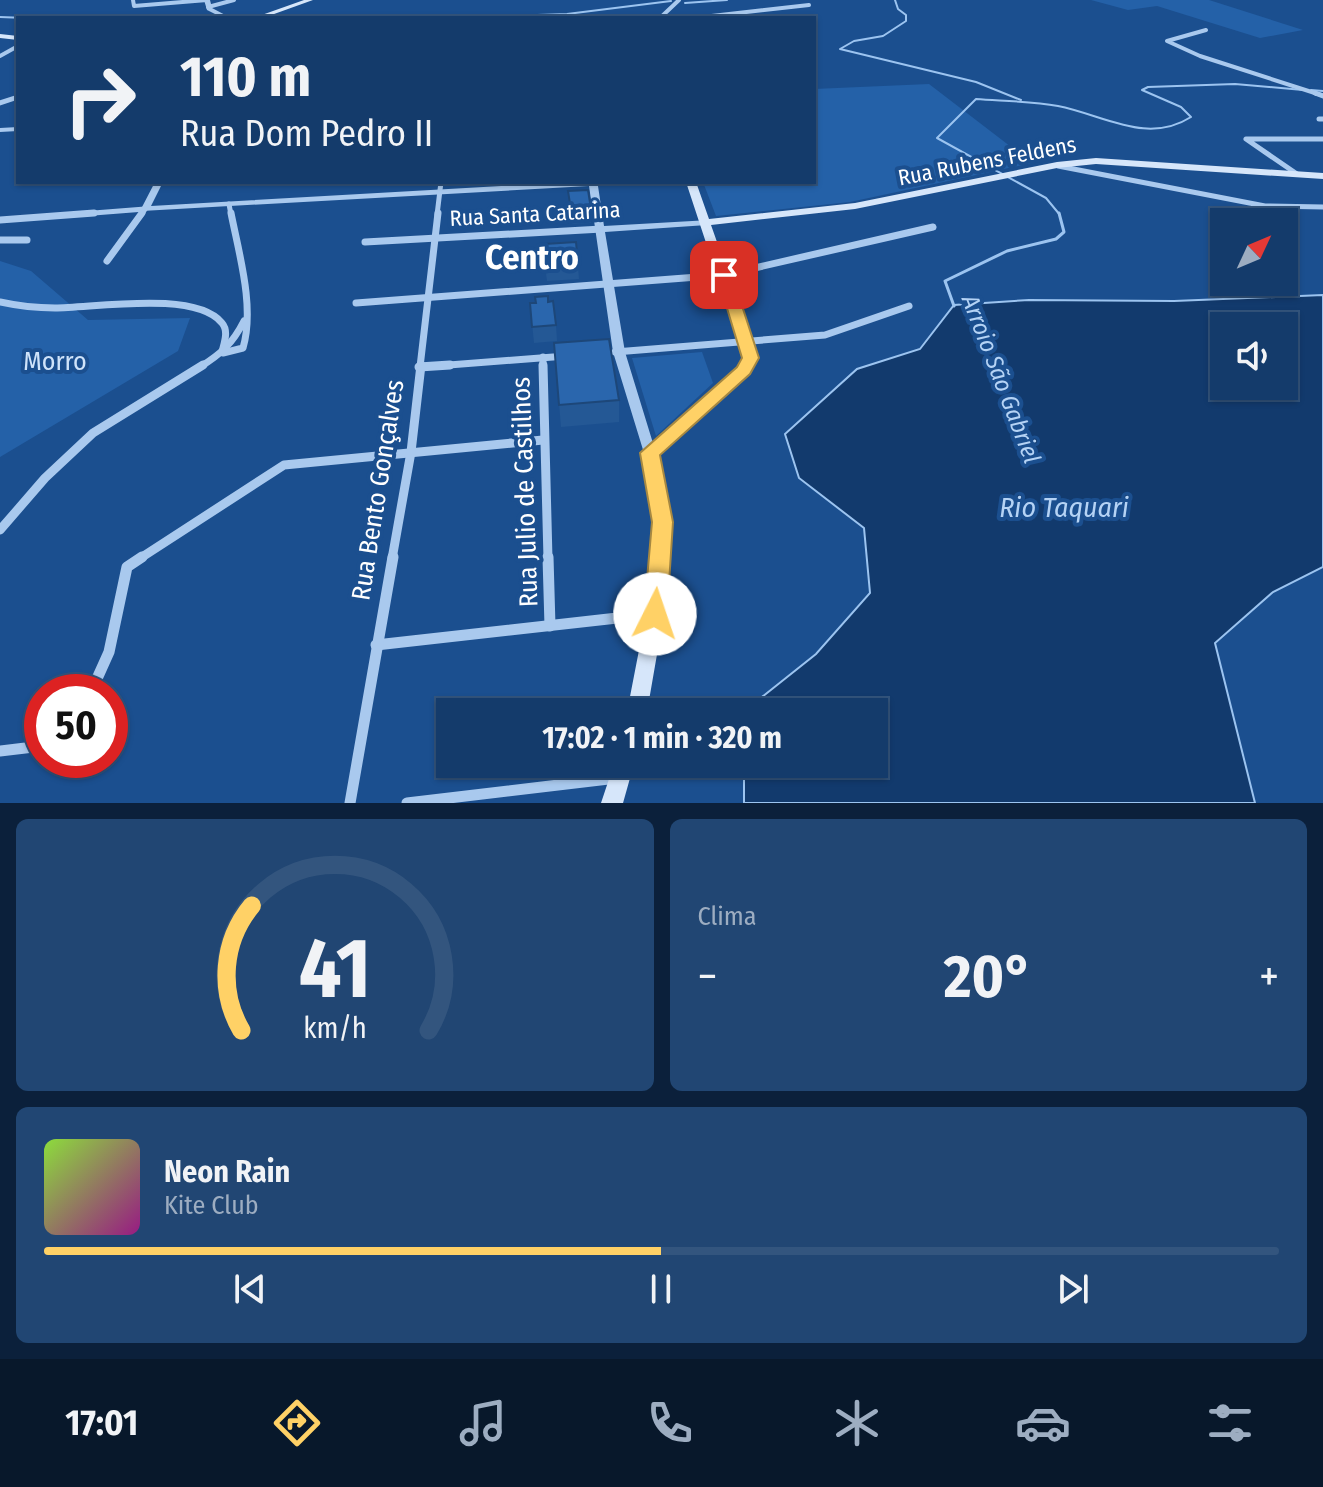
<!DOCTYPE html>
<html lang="pt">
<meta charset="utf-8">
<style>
:root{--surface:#143b6b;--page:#214673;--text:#f1f3f6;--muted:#9dadc1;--line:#33557e;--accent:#ffd166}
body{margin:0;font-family:"Fira Sans Condensed",sans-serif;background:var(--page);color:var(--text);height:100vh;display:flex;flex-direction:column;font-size:30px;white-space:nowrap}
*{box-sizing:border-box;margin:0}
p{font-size:26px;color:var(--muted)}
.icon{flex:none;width:44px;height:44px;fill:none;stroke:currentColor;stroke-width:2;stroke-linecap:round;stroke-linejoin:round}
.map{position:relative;height:803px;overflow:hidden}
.panel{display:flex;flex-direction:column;gap:16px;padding:16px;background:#0b203b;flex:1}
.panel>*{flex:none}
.banner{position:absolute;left:16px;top:16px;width:800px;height:168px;border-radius:0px;box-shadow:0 2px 6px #0004,0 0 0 2px var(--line);background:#143b6b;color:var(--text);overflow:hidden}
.needle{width:52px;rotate:46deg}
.fabs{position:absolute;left:1210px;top:208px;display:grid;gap:16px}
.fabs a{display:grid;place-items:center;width:88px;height:88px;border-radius:0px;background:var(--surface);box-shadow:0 2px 6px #0004,0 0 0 2px var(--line);font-size:40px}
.speed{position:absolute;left:24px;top:674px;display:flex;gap:16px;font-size:40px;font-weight:700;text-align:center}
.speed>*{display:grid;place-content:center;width:104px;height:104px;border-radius:50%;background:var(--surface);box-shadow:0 2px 6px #0004,0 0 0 2px var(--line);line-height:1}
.speed .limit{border:12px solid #d22;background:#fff;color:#111}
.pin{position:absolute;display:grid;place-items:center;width:68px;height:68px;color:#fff;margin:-34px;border-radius:16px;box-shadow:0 4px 12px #0006}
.me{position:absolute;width:88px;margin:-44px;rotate:4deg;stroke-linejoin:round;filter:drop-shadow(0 0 6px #0008)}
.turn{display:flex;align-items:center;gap:28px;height:168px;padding:0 32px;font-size:36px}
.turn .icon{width:104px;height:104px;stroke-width:2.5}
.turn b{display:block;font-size:56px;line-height:68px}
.big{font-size:60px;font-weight:700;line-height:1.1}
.panel .widget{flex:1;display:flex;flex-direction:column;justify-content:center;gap:12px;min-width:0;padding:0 28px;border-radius:12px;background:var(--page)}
.panel .dial{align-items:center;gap:0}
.dial svg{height:208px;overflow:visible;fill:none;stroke:var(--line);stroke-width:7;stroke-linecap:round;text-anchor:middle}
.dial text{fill:var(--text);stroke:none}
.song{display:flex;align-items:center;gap:24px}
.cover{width:96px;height:96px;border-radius:12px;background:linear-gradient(135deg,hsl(90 70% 55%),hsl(310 70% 35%))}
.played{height:8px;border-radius:4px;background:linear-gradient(90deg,var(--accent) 50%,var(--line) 50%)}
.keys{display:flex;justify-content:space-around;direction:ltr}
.heat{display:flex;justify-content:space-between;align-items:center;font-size:44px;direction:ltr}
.panel .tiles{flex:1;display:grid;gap:16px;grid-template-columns:1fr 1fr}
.widget:last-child{grid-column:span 2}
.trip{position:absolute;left:436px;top:698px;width:452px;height:80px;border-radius:0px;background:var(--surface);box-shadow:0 2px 6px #0004,0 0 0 2px var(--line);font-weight:700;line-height:80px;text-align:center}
.tab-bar{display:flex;height:128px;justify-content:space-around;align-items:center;background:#08182b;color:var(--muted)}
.tab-bar .icon{width:56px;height:56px}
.tab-bar .current{color:var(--accent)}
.tab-bar b{font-size:36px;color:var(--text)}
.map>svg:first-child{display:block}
.green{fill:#2461a8}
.water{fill:#123a6d;stroke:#9cc4f0;stroke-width:2;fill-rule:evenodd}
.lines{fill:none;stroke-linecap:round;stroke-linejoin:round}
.stream-far1{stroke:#9cc4f0;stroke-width:2}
.stream{stroke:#9cc4f0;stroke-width:3}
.minor-far4{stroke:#a9c9ee;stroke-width:4}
.minor-far3{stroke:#a9c9ee;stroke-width:5}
.minor-far2{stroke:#a9c9ee;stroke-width:7}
.minor-far1{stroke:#a9c9ee;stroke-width:9}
.minor{stroke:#a9c9ee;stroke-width:11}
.tertiary{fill:#a9c9ee;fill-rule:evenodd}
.secondary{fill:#d6e6fa;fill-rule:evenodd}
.wall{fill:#245895}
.building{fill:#2a66ad;stroke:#1d4779;stroke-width:2}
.route{fill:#ffd166;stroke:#a68842;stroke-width:2}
.labels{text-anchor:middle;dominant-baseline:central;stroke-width:8;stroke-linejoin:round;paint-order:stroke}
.far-street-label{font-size:22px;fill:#fff;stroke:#1b4f8f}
.far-water-label{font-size:24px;font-style:italic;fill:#b5d3f5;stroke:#1b4f8f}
.park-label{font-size:26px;fill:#cfe3fa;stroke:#1b4f8f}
.street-label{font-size:26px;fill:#fff;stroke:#1b4f8f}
.water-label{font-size:28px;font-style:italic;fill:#b5d3f5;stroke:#1b4f8f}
.district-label{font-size:34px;font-weight:bold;fill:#fff;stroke:#1b4f8f}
</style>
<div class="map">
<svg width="1323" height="803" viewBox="0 0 1323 803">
<rect width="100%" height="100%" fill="#1b4f8f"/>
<g class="green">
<path d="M1091,0H1209L1303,30L1260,38L1157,6L1128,10Z"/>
<path d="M929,84L1032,163L850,202L716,216L703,182H814V89Z"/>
<path d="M0,261L31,271L88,320L190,318L178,351L0,457Z"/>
<path d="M702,352L713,383L656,436L632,358Z"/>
</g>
<path class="water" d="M1323,295V567L1273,592L1215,643L1255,803H744V764H874V712H743L816,654L870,593L864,528L799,478L785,434L857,369L920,349L954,305L1029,300L1174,301ZM1224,326H1284V386H1224Z"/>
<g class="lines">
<g class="stream-far1">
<path d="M895,0L898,9L906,15V21L883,36L854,41L840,49L976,82L1021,100"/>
<path d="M685,3L727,0"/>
<path d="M0,17L26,18"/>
<path d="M442,18L567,14L671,1"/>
<path d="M1311,90L1323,91"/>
<path d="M1060,215L1046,198L937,138L976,99C1003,101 1031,101 1058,106C1104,115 1147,145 1191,117L1181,107L1142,90L1148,87L1235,84L1303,90"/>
</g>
<path class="stream" d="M954,306L945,281L1007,251L1056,239L1064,232L1059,213"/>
<g class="minor-far4">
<path d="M133,0L134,6L207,0"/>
<path d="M208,7L234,0"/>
<path d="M660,18L679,0"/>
<path d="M694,18L809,5"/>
<path d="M1206,30L1167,41L1200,56L1321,95"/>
<path d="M0,56L18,46"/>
</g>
<g class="minor-far3">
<path d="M1315,93L1323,96"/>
<path d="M0,103L18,97"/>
<path d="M1319,119H1323"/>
<path d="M1058,166L1265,206L1323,207"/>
<path d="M1297,174L1246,139H1323"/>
<path d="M229,204L231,215"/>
<path d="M68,215L145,209"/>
<path d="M141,215L145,209"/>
<path d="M437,215L441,182"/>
</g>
<g class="minor-far2">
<path d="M0,220L94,213"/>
<path d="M0,240H27"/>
<path d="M365,242L602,229"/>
<path d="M107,261L142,213"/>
<path d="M0,302C18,306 36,308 55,308C94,308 195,290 222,323C229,331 224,343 222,352"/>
<path d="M356,303L724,275L933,227"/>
<path d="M615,352L825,335L909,306"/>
<path d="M223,353L243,348C255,307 239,254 231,213"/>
<path d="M543,357V367"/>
<path d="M200,367C221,354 233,343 244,321"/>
<path d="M420,367L438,213"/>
<path d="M423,367L566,356"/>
</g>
<g class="minor-far1">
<path d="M543,365L548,559"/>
<path d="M419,367L450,365"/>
<path d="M0,530L45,478L93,433L203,365"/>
<path d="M139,559L284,465L543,440"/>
<path d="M392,559L411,452L421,365"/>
</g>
<g class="minor">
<path d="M548,557L550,626"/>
<path d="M376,645L653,614"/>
<path d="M91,692L109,652L127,567L142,557"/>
<path d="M0,751L42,746"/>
<path d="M350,803L393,557"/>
<path d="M407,803L617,778"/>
</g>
<g class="tertiary">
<path d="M204,0H210L212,8L231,18H223L207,10Z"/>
<path d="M18,127V131L0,132V128Z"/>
<path d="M155,182H163L151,206L571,182H620L616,185L598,186L604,226L710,220V224L707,225L605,232L625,352L656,453L650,457L644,453L613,352L589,186L142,211L141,209Z"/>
</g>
<g class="secondary">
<path d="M304,0H313L263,18H253Z"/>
<path d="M0,34L18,36V40L0,38Z"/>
<path d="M1096,158L1323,173V179L1096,164L1057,168L855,209L711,225L758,358L749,373L658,454L670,522L664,614L647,712H627L646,614L654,522L643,453L739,368L744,358L686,182H696L709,219L855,203L1057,162Z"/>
<path d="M614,764H634L623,803H601Z"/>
</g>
</g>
<g class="wall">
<path d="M568,191L591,209V223L572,224Z"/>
<path d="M576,242L579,279L547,281L545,266Z"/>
<path d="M548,302L556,325L557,341L534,343L530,303Z"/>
<path d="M554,343L619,400V422L561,427Z"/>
</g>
<g class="building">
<path d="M588,190L591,209L571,210L568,191Z"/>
<path d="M576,242L578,264L545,266V244Z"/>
<path d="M548,296V302L553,301L556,325L532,327L530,303H536L535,297Z"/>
<path d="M609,339L619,400L559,405L554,343Z"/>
</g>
<path class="route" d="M724,271L732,275L759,358L750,374L660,455L673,522L667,614L663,620L655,623L647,620L644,614L652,522L640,453L737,367L742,358L717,275Z"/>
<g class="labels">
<g class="far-street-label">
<text transform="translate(987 161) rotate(-11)">Rua Rubens Feldens</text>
<text transform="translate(535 214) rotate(-3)">Rua Santa Catarina</text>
</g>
<g class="far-water-label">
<text transform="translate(1001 379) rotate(69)">Arroio São Gabriel</text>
</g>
<g class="park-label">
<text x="55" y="361">Morro</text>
</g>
<g class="street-label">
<text transform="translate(378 490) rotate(-81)">Rua Bento Gonçalves</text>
<text transform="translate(525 492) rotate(-92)">Rua Julio de Castilhos</text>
</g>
<g class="water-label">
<text x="1064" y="507">Rio Taquari</text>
</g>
<g class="district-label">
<text x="532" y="257">Centro</text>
</g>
</g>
</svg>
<div class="fabs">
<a><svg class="needle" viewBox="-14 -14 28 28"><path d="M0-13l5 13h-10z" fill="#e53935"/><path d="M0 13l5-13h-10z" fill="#9dadc1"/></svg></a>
<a><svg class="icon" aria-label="sound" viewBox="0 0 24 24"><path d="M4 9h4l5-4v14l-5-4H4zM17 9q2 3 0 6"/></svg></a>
</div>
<div class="speed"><div class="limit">50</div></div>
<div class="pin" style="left:724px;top:275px;background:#d93025"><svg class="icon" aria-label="arrive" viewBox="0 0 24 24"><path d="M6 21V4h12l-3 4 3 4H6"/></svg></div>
<svg class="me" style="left:655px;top:614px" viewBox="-20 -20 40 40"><circle r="19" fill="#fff"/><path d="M0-13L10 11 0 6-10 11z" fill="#ffd166"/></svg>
<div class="trip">17:02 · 1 min · 320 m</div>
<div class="banner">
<div class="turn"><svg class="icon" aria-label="right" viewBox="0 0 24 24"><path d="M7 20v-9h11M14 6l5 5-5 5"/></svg><div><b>110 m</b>Rua Dom Pedro II</div></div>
</div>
</div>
<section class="panel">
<div class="tiles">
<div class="widget dial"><svg viewBox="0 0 100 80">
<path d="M14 69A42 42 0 1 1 86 69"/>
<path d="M14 69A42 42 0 0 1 18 21" stroke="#ffd166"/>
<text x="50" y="56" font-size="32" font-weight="700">41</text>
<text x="50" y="72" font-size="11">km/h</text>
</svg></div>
<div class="widget"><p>Clima</p>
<div class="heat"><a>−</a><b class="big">20°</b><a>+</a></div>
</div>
<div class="widget">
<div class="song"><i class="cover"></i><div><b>Neon Rain</b><p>Kite Club</p></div></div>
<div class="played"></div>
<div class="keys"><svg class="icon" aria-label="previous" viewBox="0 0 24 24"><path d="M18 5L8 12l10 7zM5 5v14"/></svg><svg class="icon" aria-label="pause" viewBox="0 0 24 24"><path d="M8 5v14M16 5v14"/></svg><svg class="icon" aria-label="next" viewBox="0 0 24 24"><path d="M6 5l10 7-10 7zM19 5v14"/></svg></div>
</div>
</div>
</section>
<nav class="tab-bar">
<b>17:01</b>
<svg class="icon current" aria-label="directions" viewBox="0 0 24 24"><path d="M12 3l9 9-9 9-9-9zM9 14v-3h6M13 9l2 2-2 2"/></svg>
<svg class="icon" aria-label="music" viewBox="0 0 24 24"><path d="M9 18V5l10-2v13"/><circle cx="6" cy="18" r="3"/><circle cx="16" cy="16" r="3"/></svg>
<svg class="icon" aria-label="phone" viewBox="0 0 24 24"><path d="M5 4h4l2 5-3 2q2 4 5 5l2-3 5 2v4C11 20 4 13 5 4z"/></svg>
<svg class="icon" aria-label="climate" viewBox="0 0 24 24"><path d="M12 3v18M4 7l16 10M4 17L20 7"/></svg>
<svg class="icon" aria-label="car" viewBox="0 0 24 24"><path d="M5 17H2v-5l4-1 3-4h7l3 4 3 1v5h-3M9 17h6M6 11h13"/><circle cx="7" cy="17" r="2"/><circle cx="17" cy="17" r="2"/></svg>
<svg class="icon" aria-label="filters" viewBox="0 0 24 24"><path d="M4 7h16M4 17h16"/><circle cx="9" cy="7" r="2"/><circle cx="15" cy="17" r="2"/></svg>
</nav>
